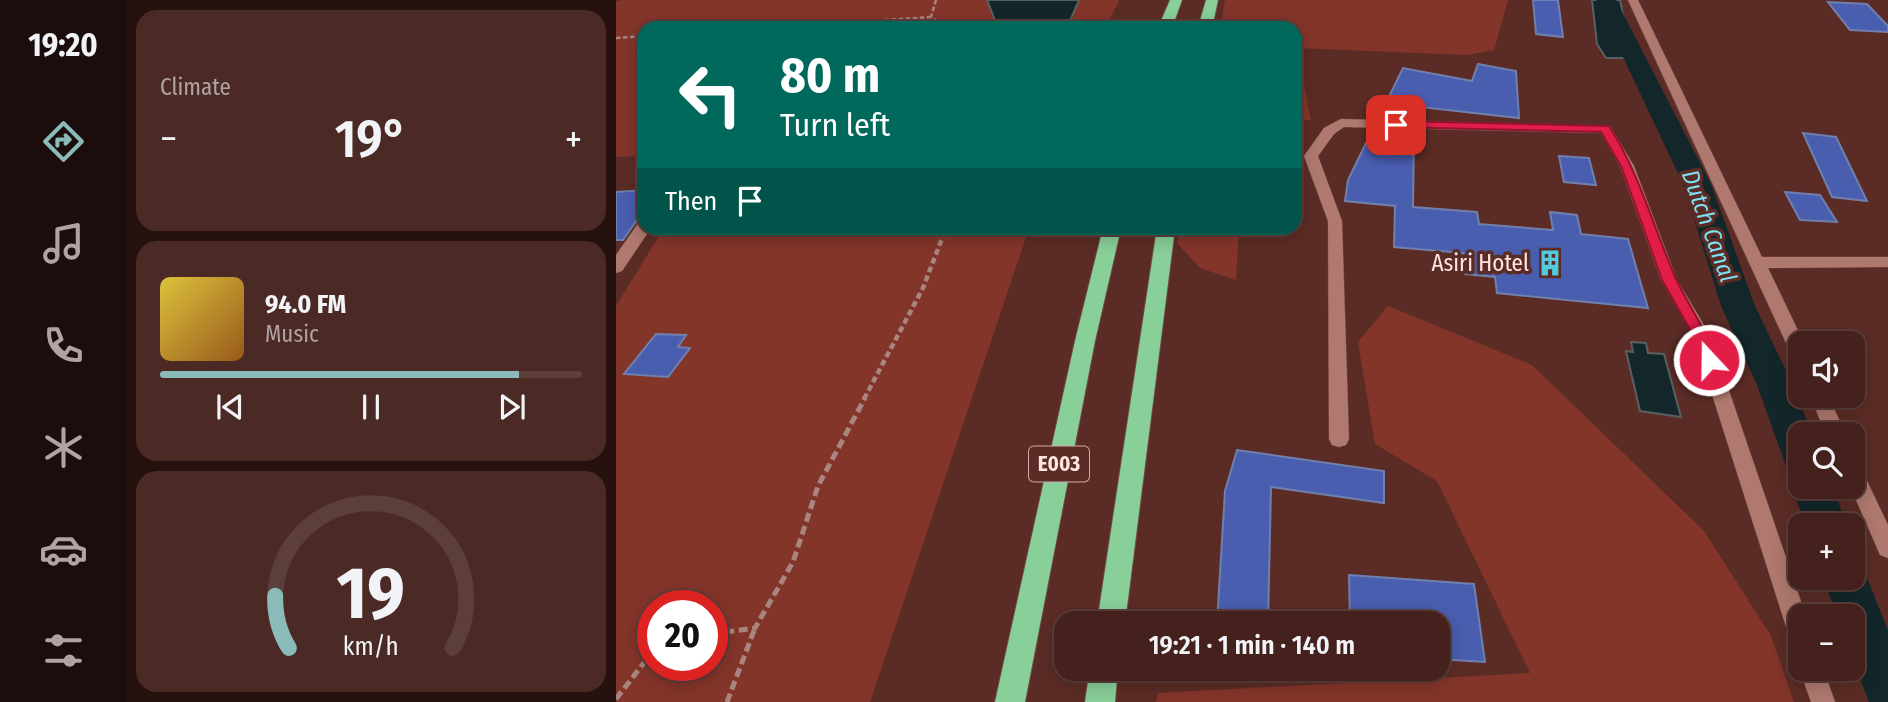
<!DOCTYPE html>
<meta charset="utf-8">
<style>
:root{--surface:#44211c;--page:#4b2925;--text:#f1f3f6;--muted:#afa3a3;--line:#5c3e3b;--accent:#8bbbb9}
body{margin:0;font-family:"Fira Sans Condensed",sans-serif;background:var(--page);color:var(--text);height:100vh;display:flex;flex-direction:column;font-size:26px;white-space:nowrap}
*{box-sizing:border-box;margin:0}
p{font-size:23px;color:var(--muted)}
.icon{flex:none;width:38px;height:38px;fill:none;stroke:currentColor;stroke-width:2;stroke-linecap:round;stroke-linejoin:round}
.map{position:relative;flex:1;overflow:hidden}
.sheet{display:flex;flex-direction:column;gap:10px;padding:10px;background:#25120f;width:490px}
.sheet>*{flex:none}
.guide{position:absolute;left:21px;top:21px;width:665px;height:214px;border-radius:21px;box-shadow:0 4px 18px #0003,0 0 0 2px var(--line);background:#00695c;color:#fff;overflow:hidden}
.fabs{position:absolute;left:1172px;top:331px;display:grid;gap:14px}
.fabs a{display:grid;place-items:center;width:77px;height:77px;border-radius:14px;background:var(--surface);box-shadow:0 4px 18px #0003,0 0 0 2px var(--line);font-size:35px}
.speed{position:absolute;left:21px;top:590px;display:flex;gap:14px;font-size:35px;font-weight:700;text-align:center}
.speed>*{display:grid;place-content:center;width:91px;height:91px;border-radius:50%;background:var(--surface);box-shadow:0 4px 18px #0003,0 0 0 2px var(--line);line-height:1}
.speed .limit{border:10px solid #d22;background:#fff;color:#111}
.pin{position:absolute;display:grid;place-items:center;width:60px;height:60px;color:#fff;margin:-30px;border-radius:14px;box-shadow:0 4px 10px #0006}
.me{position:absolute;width:77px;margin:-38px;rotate:339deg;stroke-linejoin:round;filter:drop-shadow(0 0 5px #0008)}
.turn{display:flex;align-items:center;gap:24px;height:147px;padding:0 28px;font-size:32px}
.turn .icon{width:91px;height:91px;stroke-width:2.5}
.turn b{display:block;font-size:49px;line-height:60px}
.then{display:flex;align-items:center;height:66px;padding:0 28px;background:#0003;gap:14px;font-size:26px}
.big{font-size:52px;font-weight:600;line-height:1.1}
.sheet .card{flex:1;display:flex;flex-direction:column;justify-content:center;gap:10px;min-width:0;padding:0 24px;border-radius:21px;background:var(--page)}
.sheet .dial{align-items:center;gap:0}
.dial svg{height:182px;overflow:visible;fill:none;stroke:var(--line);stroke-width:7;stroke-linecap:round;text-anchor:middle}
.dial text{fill:var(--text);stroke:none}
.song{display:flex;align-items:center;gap:21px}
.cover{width:84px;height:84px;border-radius:10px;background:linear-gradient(135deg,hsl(50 70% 55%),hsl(30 70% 35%))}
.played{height:7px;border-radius:4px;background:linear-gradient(90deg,var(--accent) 85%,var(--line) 85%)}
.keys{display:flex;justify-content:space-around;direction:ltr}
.heat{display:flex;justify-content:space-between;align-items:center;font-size:38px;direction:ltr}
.trip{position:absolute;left:438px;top:611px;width:396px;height:70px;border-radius:21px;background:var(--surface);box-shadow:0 4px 18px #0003,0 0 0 2px var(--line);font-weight:600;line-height:70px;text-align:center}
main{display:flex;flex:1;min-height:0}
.dock{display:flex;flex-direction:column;width:126px;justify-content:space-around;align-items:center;background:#1b0d0b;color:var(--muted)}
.dock .icon{width:49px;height:49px}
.dock .current{color:var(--accent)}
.dock b{font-size:32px;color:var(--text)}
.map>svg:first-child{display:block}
.green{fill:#84352a;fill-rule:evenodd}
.water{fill:#13272a;stroke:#5a6061;stroke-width:2}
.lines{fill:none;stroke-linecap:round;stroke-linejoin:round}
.canal{fill:#13272a;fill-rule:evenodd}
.building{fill:#4a5eb0;stroke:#717fac;stroke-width:2}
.service-casing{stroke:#704a43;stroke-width:1}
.minor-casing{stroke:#704a43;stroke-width:1}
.motorway-casing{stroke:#704a43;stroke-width:2}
.path-far2{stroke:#a9857f;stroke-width:2.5;stroke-dasharray:4.5 2.5;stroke-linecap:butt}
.path-far1{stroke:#a9857f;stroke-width:4.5;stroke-dasharray:6 3.5;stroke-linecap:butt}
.path{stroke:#a9857f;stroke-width:5;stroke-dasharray:9 4.5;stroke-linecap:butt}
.service{fill:#af796f;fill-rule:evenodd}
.minor{fill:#af796f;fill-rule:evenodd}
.motorway{fill:#88cf99;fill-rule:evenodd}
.route{fill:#e11d48;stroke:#92132f;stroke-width:2}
.labels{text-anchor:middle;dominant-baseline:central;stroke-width:7;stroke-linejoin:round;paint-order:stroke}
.shield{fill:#5b2c25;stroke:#cdaea8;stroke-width:2}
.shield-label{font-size:21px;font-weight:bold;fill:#fee5e0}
.poi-label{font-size:23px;fill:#fee5e0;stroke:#5b2c25;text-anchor:end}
.water-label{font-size:24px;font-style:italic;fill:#7fe3f6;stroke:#5b2c25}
</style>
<main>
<nav class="dock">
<b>19:20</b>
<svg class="icon current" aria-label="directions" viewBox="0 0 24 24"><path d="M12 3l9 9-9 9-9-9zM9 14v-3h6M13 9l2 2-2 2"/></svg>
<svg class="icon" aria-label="music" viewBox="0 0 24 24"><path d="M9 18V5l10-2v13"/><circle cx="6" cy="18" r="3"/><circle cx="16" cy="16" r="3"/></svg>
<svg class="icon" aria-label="phone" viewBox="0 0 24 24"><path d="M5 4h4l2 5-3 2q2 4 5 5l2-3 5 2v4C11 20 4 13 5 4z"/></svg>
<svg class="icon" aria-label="climate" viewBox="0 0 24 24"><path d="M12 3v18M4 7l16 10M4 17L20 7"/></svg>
<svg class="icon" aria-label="car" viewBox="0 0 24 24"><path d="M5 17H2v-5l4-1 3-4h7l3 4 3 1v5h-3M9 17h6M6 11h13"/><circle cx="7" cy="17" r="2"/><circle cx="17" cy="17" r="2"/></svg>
<svg class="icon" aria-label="filters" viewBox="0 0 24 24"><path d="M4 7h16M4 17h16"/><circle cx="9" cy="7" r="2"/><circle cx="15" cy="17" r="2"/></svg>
</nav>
<section class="sheet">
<div class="card"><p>Climate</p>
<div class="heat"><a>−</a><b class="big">19°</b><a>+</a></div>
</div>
<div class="card">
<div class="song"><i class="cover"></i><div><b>94.0 FM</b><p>Music</p></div></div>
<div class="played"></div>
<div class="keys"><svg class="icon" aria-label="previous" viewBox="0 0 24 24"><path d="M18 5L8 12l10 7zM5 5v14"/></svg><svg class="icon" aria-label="pause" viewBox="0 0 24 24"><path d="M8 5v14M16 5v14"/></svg><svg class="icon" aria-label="next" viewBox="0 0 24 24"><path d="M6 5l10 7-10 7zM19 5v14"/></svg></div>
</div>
<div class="card dial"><svg viewBox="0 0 100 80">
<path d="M14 69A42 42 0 1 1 86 69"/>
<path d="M14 69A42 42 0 0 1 8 46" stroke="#8bbbb9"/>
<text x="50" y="56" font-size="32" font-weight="700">19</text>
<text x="50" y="72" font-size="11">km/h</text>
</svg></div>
</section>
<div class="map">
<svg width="1272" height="702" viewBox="0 0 1272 702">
<rect width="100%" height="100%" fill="#5b2c25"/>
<g class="green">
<path d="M5,0H371L382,28H28V156L0,157V2Z"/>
<path d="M463,0H503L490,28H451Z"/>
<path d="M609,0H892L878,50L851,55L681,48L695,120H679V28H604Z"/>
<path d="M48,228H413L254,702H0V306ZM37,606H96V665H37Z"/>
<path d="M566,228H623L620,280L584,268L561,243Z"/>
<path d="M772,306L916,365L1088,531L1155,636L1178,702H540L542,693L914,673L821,481L759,444L742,342Z"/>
</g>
<g class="water">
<path d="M371,0H463L451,28H382Z"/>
<path d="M976,0H1004L1016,58H990L981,44Z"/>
<path d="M1015,342L1030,343L1032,353L1048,354L1065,417L1024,411L1010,351L1017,352Z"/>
</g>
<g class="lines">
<g class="canal">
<path d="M980,0H1000L1095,184L1139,306L1177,385L1196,434H1185V486H1216L1231,525H1189L1176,486L1182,473L1171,469L1141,385L1105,306L1067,184Z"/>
<path d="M1237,560L1245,563L1272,630V702H1253L1237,661V616H1221L1207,578H1237Z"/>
</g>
</g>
<g class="building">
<path d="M917,0H942L947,37L920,34Z"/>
<path d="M1212,2L1251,4L1272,26V32L1234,30Z"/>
<path d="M862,64L900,71L903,118L805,107L803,118L763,117L787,68L856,81Z"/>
<path d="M756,130L798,131L797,207L861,212L863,224L937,230L934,212L961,215L965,234L1012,239L1032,308L881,293L879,277L849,274L847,253L778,247L779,206L729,201L732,180L750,143L753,144Z"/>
<path d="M1187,133L1220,137L1251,201L1216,197Z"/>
<path d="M943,156L973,158L980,185L948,182Z"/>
<path d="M28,190V219L21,220L7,240H0V192Z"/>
<path d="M1169,192L1204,195L1221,222L1184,220Z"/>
<path d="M40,334L70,335L62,347L74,348L52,377L8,374Z"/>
<path d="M621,450L768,471V503L655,487L652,623H601L609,491Z"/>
<path d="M733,575L858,584L869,662L821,659V623H734Z"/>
</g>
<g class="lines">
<g class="service-casing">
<g id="service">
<path d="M725,119L994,126L1018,166L1061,280L1094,335L1190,616H1185V648L1177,644L1173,636L1077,335L1045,280L1004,166L985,133L728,127L718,134L702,156L726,221L733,439L730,445L723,447L716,445L713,439L712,221L688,156L708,128Z"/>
<path d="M1185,664V668H1207L1219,702H1195L1183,668Z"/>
</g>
</g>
<g class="minor-casing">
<g id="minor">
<path d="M1012,0H1022L1146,257H1272V267L1152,268L1188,343H1185V363L1179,361L1176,356Z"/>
<path d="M28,221V228H35L6,271L0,273V255L23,222Z"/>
<path d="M1194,396H1212L1230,434H1210Z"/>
<path d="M1237,463L1244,466L1272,525V558L1264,555L1234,486H1237Z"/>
</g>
</g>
<g class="motorway-casing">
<g id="motorway">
<path d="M554,0H566L556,28H542Z"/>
<path d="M590,0H602L596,28H582Z"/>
<path d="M487,228H505L479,341L409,702H379L459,341Z"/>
<path d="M541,228H559L509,623H481Z"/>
<path d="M474,668H502L499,702H469Z"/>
</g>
</g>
<g class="path-far2">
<path d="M320,0L315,17L332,28"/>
<path d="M150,28L315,17"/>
<path d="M0,38L28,36"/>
</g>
<path class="path-far1" d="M248,399L307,288L330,228"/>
<g class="path">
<path d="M96,634L139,628L177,562L202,486L249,398"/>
<path d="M0,699L37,651"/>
<path d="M111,702L139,628"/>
</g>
<use href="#service" class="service"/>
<use href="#minor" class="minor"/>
<use href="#motorway" class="motorway"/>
</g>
<path class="route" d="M780,121L993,126C1024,174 1037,227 1060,279C1073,307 1091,330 1101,360L1099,364H1087L1077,335L1046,280L1005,166L985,132L776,127L774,125Z"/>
<defs>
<g id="building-bare" transform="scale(2.1)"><path d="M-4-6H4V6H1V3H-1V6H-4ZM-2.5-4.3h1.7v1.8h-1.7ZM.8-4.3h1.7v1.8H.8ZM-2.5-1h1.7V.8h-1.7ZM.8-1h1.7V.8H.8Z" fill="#54cade" stroke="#5b2c25" stroke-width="2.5" paint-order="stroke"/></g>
</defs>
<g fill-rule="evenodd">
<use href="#building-bare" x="934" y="263"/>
</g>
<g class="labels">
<rect class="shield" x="413" y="446.5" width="60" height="35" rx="5"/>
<g class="shield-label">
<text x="443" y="464">E003</text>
</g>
<g class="poi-label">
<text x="913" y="263">Asiri Hotel</text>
</g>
<g class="water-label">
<text transform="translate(1093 226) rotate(70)">Dutch Canal</text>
</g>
</g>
</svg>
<div class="fabs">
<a><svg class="icon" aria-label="sound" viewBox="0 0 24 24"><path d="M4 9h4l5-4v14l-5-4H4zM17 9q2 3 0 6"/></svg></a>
<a><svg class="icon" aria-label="search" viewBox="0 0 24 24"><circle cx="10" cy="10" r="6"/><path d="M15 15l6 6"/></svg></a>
<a>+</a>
<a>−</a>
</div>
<div class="speed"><div class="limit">20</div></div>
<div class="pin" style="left:780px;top:125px;background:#d93025"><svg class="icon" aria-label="arrive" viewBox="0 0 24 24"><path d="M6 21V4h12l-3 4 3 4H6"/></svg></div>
<svg class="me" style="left:1093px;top:360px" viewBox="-20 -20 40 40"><circle r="17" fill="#e11d48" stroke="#fff" stroke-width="3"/><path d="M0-11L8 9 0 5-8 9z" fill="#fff"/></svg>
<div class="trip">19:21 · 1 min · 140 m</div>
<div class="guide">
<div class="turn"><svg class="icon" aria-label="left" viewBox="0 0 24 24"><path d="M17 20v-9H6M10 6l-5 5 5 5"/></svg><div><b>80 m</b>Turn left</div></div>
<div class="then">Then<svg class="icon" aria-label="arrive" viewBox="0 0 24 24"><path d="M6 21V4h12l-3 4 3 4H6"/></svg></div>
</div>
</div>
</main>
